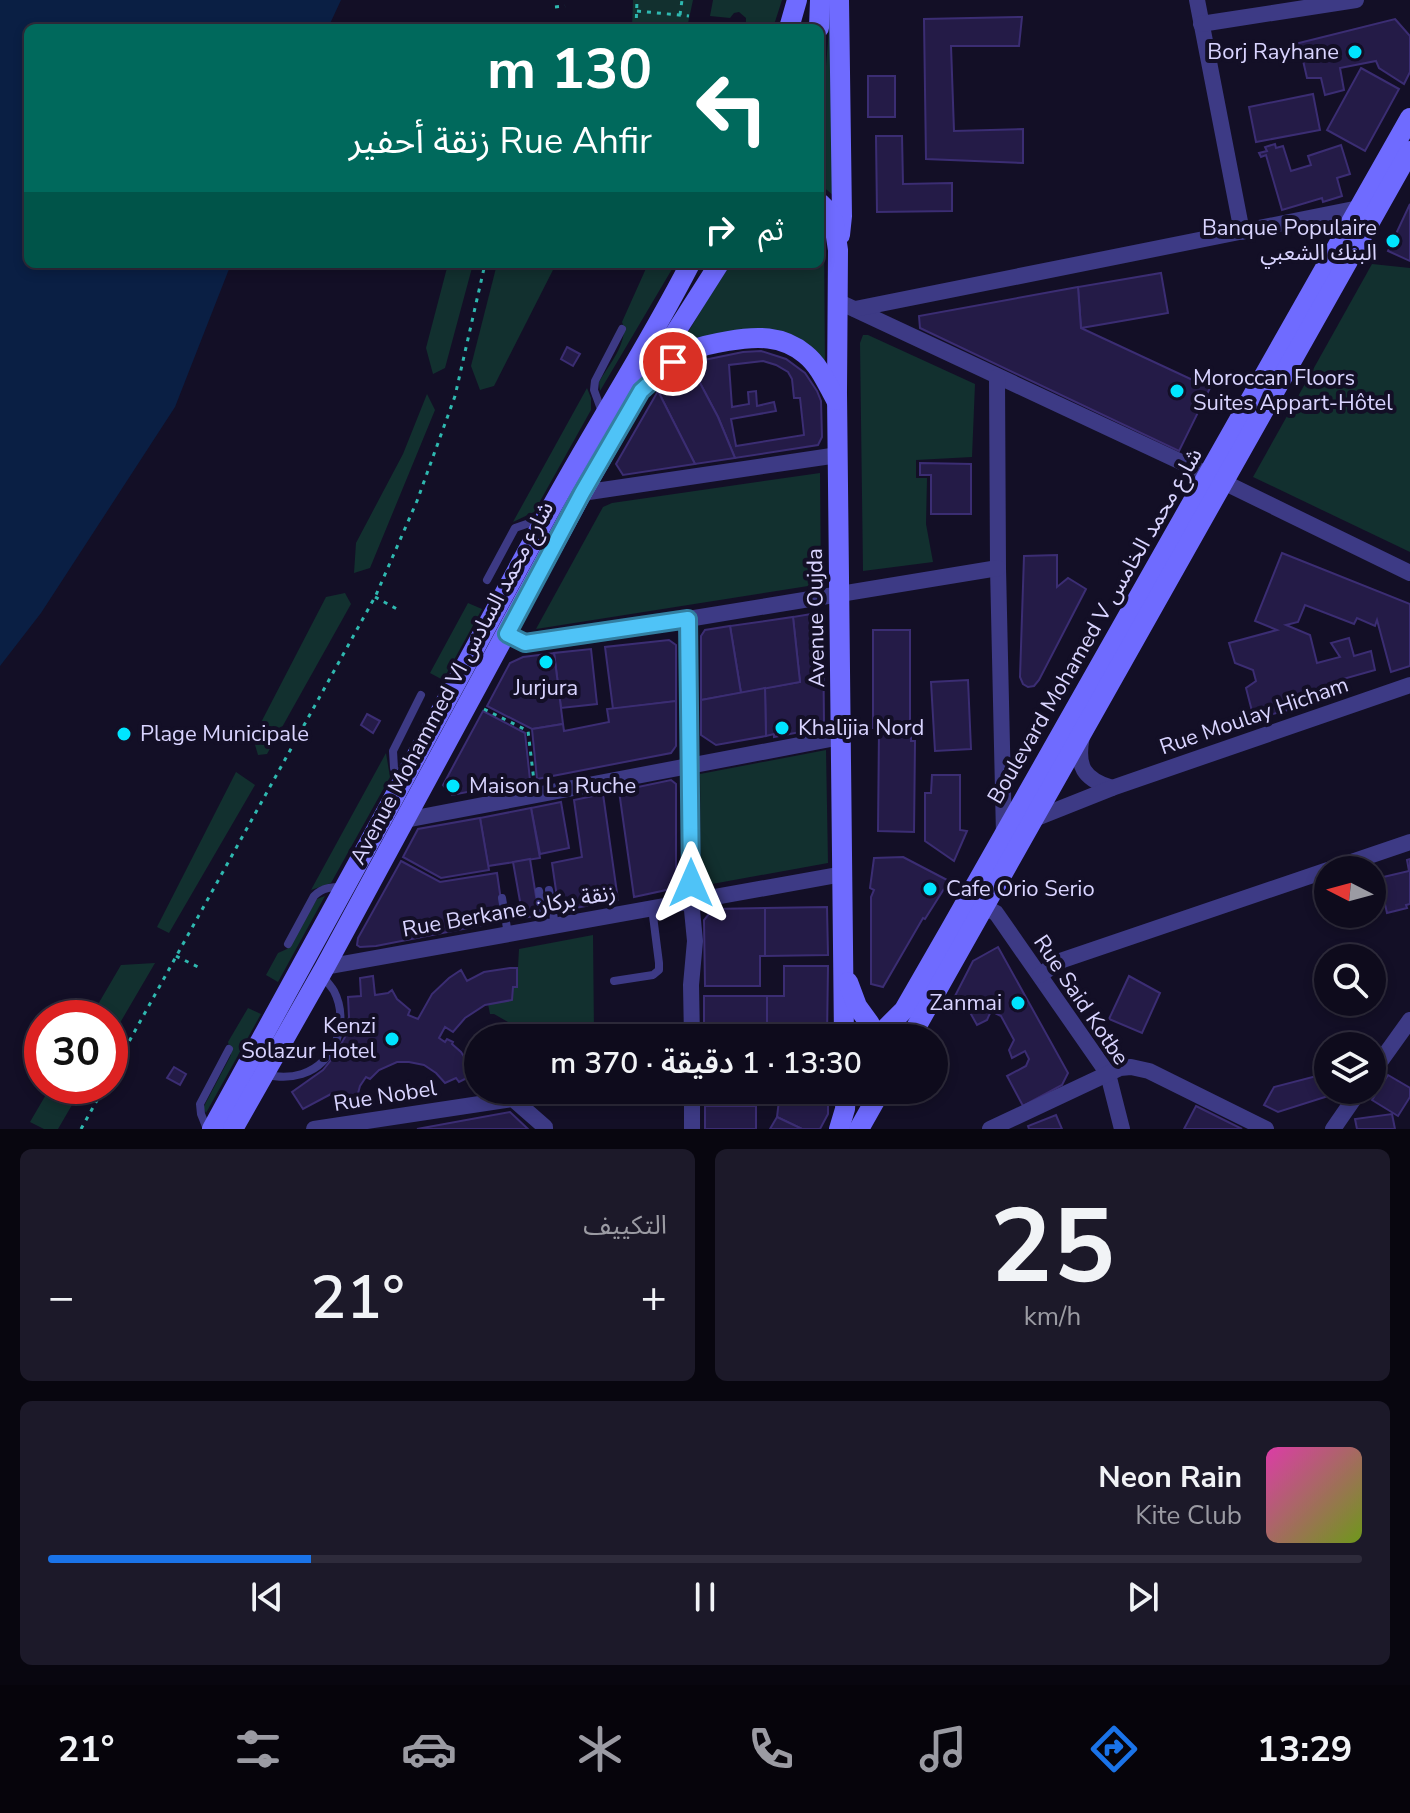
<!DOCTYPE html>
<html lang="ar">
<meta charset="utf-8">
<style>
:root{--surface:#0e0b1c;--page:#1c1929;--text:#f1f3f6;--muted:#9b9ba3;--line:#2e2b3b;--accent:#1a73e8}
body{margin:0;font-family:"Nunito Sans","Noto Sans Arabic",sans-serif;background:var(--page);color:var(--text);direction:rtl;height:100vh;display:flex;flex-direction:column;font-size:30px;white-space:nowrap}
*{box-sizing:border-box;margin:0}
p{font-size:26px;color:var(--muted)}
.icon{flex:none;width:44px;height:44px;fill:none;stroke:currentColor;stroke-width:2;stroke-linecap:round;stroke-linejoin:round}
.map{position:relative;height:1129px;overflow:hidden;direction:ltr}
.details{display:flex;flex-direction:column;gap:20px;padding:20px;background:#08060f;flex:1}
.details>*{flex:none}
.banner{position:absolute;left:24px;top:24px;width:800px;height:244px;border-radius:12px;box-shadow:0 4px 12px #0003,0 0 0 2px var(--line);direction:rtl;background:#00695c;color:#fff;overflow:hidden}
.needle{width:52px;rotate:276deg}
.fabs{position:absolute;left:1314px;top:856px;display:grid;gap:16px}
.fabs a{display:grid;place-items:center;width:72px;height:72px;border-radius:50%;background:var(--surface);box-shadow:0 4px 12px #0003,0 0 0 2px var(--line);font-size:40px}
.speed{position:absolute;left:24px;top:1000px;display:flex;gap:16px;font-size:40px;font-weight:700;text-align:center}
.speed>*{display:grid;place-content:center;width:104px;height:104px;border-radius:50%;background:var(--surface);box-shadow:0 4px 12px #0003,0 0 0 2px var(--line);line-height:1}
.speed .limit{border:12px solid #d22;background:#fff;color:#111}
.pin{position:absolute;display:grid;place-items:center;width:68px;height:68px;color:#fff;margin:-34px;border:4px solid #fff;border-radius:50%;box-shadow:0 2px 8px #0007}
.me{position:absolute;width:88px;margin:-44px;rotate:0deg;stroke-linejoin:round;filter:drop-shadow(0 0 6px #0008)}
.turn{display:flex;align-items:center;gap:28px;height:168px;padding:0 40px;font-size:36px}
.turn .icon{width:104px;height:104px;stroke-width:2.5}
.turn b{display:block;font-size:56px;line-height:68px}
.then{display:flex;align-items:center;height:76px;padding:0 40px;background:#0003;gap:16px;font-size:30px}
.big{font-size:60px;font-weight:600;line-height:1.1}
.details .widget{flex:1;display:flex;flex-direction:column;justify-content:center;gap:12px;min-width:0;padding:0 28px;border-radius:12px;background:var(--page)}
.details .dial{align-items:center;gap:0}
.dial b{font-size:104px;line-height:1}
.song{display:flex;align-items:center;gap:24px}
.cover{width:96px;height:96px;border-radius:12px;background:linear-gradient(135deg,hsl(320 70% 55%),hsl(80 70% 35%))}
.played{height:8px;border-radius:4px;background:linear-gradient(90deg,var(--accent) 20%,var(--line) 20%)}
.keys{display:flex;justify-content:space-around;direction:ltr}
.heat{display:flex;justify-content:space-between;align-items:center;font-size:44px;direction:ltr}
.details .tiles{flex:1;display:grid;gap:20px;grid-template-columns:1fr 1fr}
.widget:last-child{grid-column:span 2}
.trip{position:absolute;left:464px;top:1024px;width:484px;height:80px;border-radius:40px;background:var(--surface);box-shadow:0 4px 12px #0003,0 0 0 2px var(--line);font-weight:600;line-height:80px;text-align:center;direction:rtl}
.tab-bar{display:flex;height:128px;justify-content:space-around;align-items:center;background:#06040b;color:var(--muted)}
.tab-bar .icon{width:56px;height:56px}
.tab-bar .active{color:var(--accent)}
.tab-bar b{font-size:36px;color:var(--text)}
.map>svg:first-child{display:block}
.green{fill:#12302f}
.water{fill:#0a1f44}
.building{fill:#241b47;stroke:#3b2d73;stroke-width:2;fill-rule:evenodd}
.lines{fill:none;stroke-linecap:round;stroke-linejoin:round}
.path{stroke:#2fb8b0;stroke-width:3;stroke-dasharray:4 6;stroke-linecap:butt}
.lane{stroke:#3d3a85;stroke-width:8}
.street{stroke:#3d3a85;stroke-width:16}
.secondary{stroke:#6f6bff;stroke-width:20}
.route-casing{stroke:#337fa1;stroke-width:20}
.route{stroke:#4fc3f7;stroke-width:14}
.poi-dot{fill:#00e5ff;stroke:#130f26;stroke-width:3}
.labels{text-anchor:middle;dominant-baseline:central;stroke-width:8;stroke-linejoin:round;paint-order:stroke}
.poi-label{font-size:22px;fill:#d9d4ff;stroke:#130f26;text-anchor:start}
.street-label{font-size:22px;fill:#d9d4ff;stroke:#130f26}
</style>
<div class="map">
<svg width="1410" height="1129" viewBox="0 0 1410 1129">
<rect width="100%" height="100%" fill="#130f26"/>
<g class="green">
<path d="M633,0H693L687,28H632Z"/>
<path d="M713,0H782L773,28H743L746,24V18L739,12L734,13L730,18L710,16Z"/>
<path d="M831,0L834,196L820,184C820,123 827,62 831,0Z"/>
<path d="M820,225L824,240L825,367L801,344L677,351L707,300L731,264H820Z"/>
<path d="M448,264H473L445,368L433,374L426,348Z"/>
<path d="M497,264H556L494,386L480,390L471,366Z"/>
<path d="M648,264H675L600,391L599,382C608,366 630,341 622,322Z"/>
<path d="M1372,264L1410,268V552L1253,477Z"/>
<path d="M863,335H868L975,384L972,457L916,460V478H927L926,524L933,562L863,571L860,343Z"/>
<path d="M587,388L591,398V410L534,512L513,522Z"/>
<path d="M427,394L435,410L370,568L354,573L356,543L403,454Z"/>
<path d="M820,473L821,584L536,629L603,507L612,503Z"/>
<path d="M345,593L351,604L267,754L258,755L253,738L326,597Z"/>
<path d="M468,603L482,609L443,680L430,673Z"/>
<path d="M826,750L828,863L701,886L700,774Z"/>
<path d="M386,753L390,777L331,883L311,890Z"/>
<path d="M236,772L255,785L169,933L157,927Z"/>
<path d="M325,896L278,982L266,975L278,953L287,949L317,899Z"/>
<path d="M593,935L594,1035L673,1024V1038H512V1031L508,1032V1022L494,1014H490L488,1004L513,987L517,986L519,949Z"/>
<path d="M155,963L110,1040V1018H90L121,965Z"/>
<path d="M248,1008L261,1014L206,1113L203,1108L231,1055L228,1042Z"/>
<path d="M51,1086H83L58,1129H44L30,1122Z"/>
</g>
<path class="water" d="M0,0H341L328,28H28V264H231L175,407L41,613L0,666Z"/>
<g class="building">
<path d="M1022,17L1019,46H951L954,131L1023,129V163L926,159L924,19Z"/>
<path d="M1395,19L1410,36V72L1404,84L1379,68L1376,61L1340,68L1344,90L1325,95L1321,78H1307L1299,43Z"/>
<path d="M1361,68L1399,89L1365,151L1327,130Z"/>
<rect x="868" y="76" width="27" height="41"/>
<path d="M1313,94L1320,130L1256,142L1249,107Z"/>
<path d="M876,136H902L903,184L952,183V211L877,212Z"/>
<path d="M1275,144L1276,148L1283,146L1291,171L1311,165L1308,156L1341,145L1350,174L1337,178L1342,196L1323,202L1322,198L1282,210L1266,155L1261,157L1259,153L1267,151L1265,147Z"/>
<path d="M1410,204V261L1388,251Z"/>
<path d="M1161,273L1168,313L1081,328L1078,287Z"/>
<path d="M1078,287L1081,328L1210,388L1179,451L920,328L919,316Z"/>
<path d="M567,347L580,354L573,366L561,359Z"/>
<path d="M761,351L786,359L805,373L817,391L821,401L822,437L818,445L735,458L718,417L691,366L704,360L743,352ZM763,361L776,365L788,372L792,379L794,398H800L804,435L736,446L731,419L776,411L774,402L757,406L756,391L748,392L749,404L732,407L729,365Z"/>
<path d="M691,366L718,417L735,458L695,464L658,391Z"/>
<path d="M658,391L695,464L623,475L616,464Z"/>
<path d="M920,463L971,464V514H931V475H920Z"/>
<path d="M1282,553L1410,604V666L1391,672L1377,620L1375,626L1357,618L1354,624L1305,605L1298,622L1286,625L1310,635L1317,663L1340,657L1331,643L1349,638L1354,656L1371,651L1375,670L1343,679L1347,685L1301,697L1315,703L1254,719L1246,688L1256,681L1253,670L1235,663L1229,643L1277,630L1255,621Z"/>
<path d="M1057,555V587L1068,578L1086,589L1039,680L1034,686L1028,687L1023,684L1020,677L1024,556Z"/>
<path d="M811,614L823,622L824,726L816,727V729L774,737V734L766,736L765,688L800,682L793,617Z"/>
<path d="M793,617L800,682L741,693L730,626Z"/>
<path d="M730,626L741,693L701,700V636L705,630Z"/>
<rect x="873" y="630" width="37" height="98"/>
<path d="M669,640L676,645V701L613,709L605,647Z"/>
<path d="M591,649L597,704L561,708L554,653Z"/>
<path d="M554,653L563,724L532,729L487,706L510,663L523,657Z"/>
<path d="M968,680L971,749L935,751L931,682Z"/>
<path d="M765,688L766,736L716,745L701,735V700Z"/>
<path d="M676,701V746L671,753L537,779L532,729L563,724L564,731L609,722L607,709Z"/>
<path d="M483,711L525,733L530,780L452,795L443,785Z"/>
<path d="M367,714L380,721L373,733L361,725Z"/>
<path d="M879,729H911V741H915L914,832L878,831Z"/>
<path d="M932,775H960V830L967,831L954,861L925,841V793H931Z"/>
<path d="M671,780L676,784V884L671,889L634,897L619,791Z"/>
<path d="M603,794L618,900L559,911L552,863L582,857L574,800Z"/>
<path d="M561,802L569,848L540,854L531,808Z"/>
<path d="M531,808L540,858L488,866L480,818Z"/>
<path d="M480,818L489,870L441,878L403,857L418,829Z"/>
<path d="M903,857L949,881L925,919L923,918L883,987L871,984V897L874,890L870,888L874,858Z"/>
<path d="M530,859L539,915L523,918L513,862Z"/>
<path d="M1410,859V904L1406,905L1407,908L1387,913L1379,878L1409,871L1407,860Z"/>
<path d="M401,861L440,882L497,873L504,921L376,946L360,947L357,945L358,938Z"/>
<path d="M827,907L828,955L765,956V908Z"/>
<path d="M765,908V956H760V986H705L704,920L713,909Z"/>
<path d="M998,947L1068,1073L1062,1085L1023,1106L1007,1076L1026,1066L1029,1059L1025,1051L1012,1058L1009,1050L1014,1040L1001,1016L991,1011L987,1020L977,1025L966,1005L957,1001L955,996L973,961Z"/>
<path d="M784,966H828L827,1037H767V996H784Z"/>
<path d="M510,968H517V987H513L512,1000L485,1005L465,1018L453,1032L445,1027L439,1038L445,1042L447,1039L453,1042L452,1044L461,1052L475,1074L459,1082L456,1078L445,1083L436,1073L424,1065L409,1062H397L379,1070L370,1079L366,1077L360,1086L357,1097H353V1103L345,1102L346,1098L340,1097L339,1104H335L336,1097L331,1094L303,1109L292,1092L323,1070L335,1055L345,1037L349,1017L348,997L361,996L360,978L373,976L375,995L388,993L392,990L397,999L410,1010L408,1015L418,1019L432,994L449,978L461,970L467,981L484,972Z"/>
<path d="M1129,976L1160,993L1142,1033L1109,1019Z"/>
<rect x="704" y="996" width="63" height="41"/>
<path d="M174,1067L186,1074L180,1085L167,1078Z"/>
<path d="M1328,1073V1090L1344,1091L1278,1112L1264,1105L1274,1087Z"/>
<path d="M1388,1075L1410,1088V1097L1398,1116L1372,1100Z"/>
<path d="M765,1090H828V1114L820,1129H802L777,1117L780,1092H765Z"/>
<rect x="705" y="1106" width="51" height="23"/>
<path d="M1196,1106L1242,1129H1184Z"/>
<path d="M510,1112L528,1129H417Z"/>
<path d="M1392,1114L1395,1129H1357L1355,1119Z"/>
<path d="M1056,1115L1062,1129H1029L1028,1126Z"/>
<path d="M777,1117L802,1129H770Z"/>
</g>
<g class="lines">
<g class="path">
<path d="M555,7L565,6"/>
<path d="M637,11L689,16"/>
<path d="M680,15L682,0"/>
<path d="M636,28L637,0"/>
<path d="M375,597L397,609"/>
<path d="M484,709L528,731L534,781"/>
<path d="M176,956L200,968"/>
<path d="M110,1076L376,595L417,501L455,396L485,264"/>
<path d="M81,1129L105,1086"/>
</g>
<g class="lane">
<path d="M602,412L594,390L595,381L622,329"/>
<path d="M487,580L515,528L541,519"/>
<path d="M399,783L394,768L393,751L421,695"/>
<path d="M549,890L555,925"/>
<path d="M539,891L545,927"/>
<path d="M502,898L508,934"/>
<path d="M288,944L314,896C323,887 332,887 344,887"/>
<path d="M614,981L653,975L659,970V963L652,908"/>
<path d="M264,1075C278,1077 289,1078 302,1074C335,1064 350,1022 334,991C331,986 326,981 323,976"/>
<path d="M207,1129L201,1114L200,1104L229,1049"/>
</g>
<g class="street">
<path d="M1197,0L1242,232"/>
<path d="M1201,24L1356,0"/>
<path d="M837,301L1209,475L1410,573"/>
<path d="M855,309L1359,208"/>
<path d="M997,377L998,568L1004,835"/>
<path d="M582,493L838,455"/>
<path d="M688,619L691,900L695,941L691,985L692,1038"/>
<path d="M507,634L525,643L688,619L998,568"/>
<path d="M1082,736C1076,766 1083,779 1112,788"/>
<path d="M1034,819L1112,788L1410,685"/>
<path d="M405,820L841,737"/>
<path d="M984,907L996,913L1108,1074L1122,1129"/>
<path d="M325,967L843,874"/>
<path d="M1040,975L1060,961L1410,842"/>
<path d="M1372,1073L1410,1020"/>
<path d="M692,1090V1129"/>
<path d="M314,1129L513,1099L545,1127V1129"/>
<path d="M990,1129L1120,1068L1131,1067L1149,1071L1266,1129"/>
<path d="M1333,1129L1360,1090"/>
</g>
<g class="secondary">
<path d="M839,0L842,216L840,235"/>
<path d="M789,28L797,0"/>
<path d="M819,28L820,0"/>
<path d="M820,203L828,211L834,223L838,250L837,393L844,1038"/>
<path d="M652,380C664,368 678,358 692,350C704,345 716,343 728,341C756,336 782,335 805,354C820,366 827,384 836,400"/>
<path d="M848,982L857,1006L870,1024"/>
<path d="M886,1028L904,1010L950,930L1410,118"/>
<path d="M910,1038L1410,151"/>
<path d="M212,1129C324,925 436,722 546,517C592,432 646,350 690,264"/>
<path d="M233,1129L325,967L582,493L654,366L719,264"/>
<path d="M839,1129L845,1109L846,1090"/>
<path d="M859,1129L881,1090"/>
</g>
</g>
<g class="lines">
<g class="route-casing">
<path id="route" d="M673,362L641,391L582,493L507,634L525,643L688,619L691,883"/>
</g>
<use href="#route" class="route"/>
</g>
<g class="poi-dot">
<circle cx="1355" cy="52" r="8"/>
<circle cx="1393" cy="241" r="8"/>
<circle cx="1177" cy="391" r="8"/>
<circle cx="546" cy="662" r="8"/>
<circle cx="782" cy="728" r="8"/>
<circle cx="124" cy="734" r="8"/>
<circle cx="453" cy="786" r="8"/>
<circle cx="930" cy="889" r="8"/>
<circle cx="1018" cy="1003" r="8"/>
<circle cx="392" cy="1039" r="8"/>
</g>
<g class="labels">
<g class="poi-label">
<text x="1339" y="52" text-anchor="end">Borj Rayhane</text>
<text x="1377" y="228" text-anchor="end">Banque Populaire<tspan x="1377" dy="25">البنك الشعبي</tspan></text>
<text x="1193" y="378">Moroccan Floors<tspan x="1193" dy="25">Suites Appart-Hôtel</tspan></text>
<text x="546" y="688" text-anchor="middle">Jurjura</text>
<text x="798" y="728">Khalijia Nord</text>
<text x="140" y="734">Plage Municipale</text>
<text x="469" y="786">Maison La Ruche</text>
<text x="946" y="889">Cafe Orio Serio</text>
<text x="1002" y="1003" text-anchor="end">Zanmai</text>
<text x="376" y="1026" text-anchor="end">Kenzi<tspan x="376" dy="25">Solazur Hotel</tspan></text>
</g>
<g class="street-label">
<text transform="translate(816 618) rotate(-91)">Avenue Oujda</text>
<text transform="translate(1095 626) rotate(-60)">Boulevard Mohamed V شارع محمد الخامس</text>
<text transform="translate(452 683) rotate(-62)">Avenue Mohammed VI شارع محمد السادس</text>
<text transform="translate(1254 716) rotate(-19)">Rue Moulay Hicham</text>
<text transform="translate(509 911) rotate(-10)">Rue Berkane زنقة بركان</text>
<text transform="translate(1081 1000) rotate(56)">Rue Said Kotbe</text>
<text transform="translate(385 1096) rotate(-9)">Rue Nobel</text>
</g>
</g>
</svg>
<div class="fabs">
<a><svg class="needle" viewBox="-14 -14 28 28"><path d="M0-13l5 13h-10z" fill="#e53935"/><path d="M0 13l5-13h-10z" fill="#9b9ba3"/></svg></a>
<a><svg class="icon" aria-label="search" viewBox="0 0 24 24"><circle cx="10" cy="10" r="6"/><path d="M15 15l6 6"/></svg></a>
<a><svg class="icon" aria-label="layers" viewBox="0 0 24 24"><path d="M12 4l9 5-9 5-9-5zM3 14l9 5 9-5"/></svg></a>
</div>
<div class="speed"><div class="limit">30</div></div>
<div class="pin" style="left:673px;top:362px;background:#d93025"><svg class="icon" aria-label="arrive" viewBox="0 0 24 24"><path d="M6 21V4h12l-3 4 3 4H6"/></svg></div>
<svg class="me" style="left:691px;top:883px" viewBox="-20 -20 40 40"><path d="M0-17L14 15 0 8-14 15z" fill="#4fc3f7" stroke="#fff" stroke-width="4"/></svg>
<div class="trip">13:30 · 1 دقيقة · 370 m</div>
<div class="banner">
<div class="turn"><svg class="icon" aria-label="left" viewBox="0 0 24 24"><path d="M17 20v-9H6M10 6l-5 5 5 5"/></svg><div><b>130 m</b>Rue Ahfir زنقة أحفير</div></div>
<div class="then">ثم<svg class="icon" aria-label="right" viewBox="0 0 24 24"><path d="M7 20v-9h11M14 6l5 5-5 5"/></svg></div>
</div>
</div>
<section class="details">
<div class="tiles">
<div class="widget dial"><b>25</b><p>km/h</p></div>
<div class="widget"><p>التكييف</p>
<div class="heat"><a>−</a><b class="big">21°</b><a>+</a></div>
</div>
<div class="widget">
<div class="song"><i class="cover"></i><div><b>Neon Rain</b><p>Kite Club</p></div></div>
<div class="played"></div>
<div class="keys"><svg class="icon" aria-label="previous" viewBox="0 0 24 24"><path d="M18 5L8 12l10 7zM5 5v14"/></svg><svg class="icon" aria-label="pause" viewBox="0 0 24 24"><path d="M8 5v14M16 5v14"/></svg><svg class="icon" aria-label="next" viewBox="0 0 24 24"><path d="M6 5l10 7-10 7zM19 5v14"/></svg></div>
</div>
</div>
</section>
<nav class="tab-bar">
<b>13:29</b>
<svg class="icon active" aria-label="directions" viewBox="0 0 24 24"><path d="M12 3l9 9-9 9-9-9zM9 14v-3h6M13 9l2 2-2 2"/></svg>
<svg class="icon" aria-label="music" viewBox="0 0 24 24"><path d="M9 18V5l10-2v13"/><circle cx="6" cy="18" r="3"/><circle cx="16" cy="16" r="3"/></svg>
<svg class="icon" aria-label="phone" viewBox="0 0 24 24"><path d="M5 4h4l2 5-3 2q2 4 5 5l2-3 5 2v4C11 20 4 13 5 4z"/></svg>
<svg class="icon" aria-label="climate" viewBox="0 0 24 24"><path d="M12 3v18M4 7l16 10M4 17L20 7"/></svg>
<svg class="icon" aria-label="car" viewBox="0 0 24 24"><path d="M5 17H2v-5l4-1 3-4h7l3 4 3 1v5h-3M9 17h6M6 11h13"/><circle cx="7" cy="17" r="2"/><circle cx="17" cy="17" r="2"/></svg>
<svg class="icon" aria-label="filters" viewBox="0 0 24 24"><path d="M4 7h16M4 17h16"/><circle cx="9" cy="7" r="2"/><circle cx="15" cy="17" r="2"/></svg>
<b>21°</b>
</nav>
